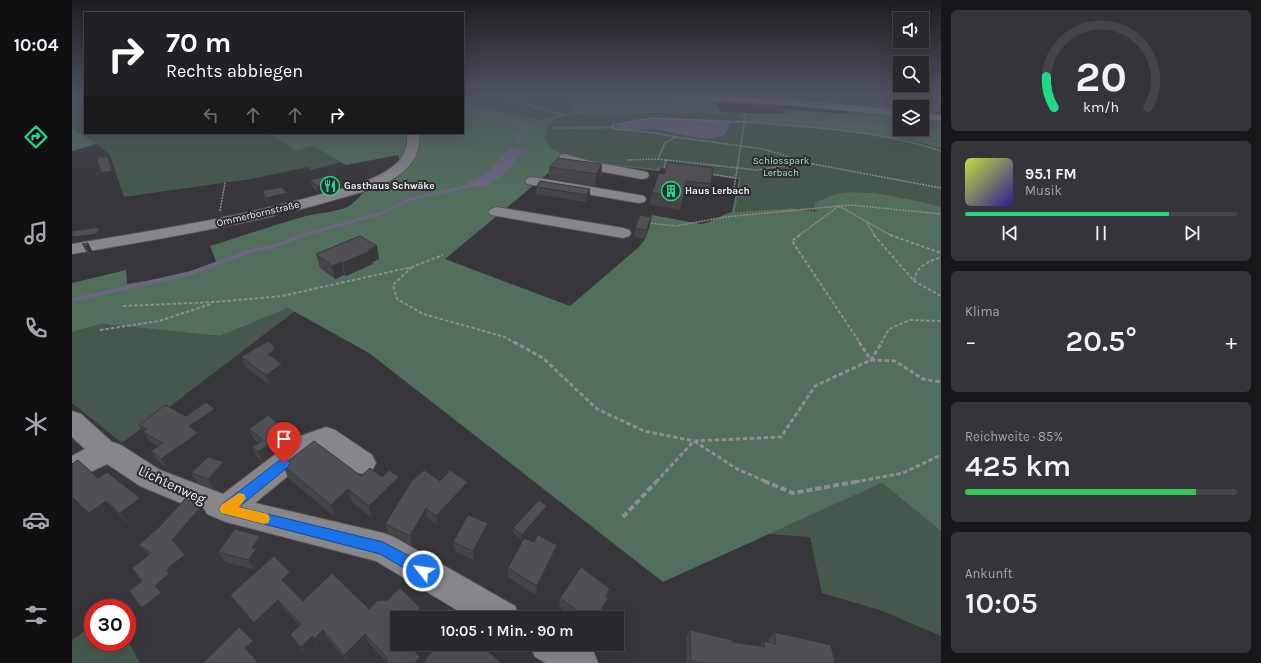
<!DOCTYPE html>
<html lang="de">
<meta charset="utf-8">
<style>
:root{--surface:#29282c;--page:#353438;--text:#f1f3f6;--muted:#a5a6a9;--line:#454448;--accent:#22d887}
body{margin:0;font-family:Karla,sans-serif;background:var(--page);color:var(--text);height:100vh;display:flex;flex-direction:column;font-size:15px;white-space:nowrap}
*{box-sizing:border-box;margin:0}
p{font-size:13px;color:var(--muted)}
.icon{flex:none;width:22px;height:22px;fill:none;stroke:currentColor;stroke-width:2;stroke-linecap:round;stroke-linejoin:round}
.map{position:relative;flex:1;overflow:hidden}
.details{display:flex;flex-direction:column;gap:10px;padding:10px;background:#171618;width:320px}
.details>*{flex:none}
.banner{position:absolute;left:12px;top:12px;width:380px;height:122px;border-radius:0px;box-shadow:0 4px 16px #0002,0 0 0 1px var(--line);background:#202124;color:#fff;overflow:hidden}
.tools{position:absolute;left:821px;top:12px;display:grid;gap:8px}
.tools a{display:grid;place-items:center;width:36px;height:36px;border-radius:0px;background:var(--surface);box-shadow:0 4px 16px #0002,0 0 0 1px var(--line);font-size:20px}
.speed{position:absolute;left:12px;top:599px;display:flex;gap:8px;font-size:20px;font-weight:700;text-align:center}
.speed>*{display:grid;place-content:center;width:52px;height:52px;border-radius:50%;background:var(--surface);box-shadow:0 4px 16px #0002,0 0 0 1px var(--line);line-height:1}
.speed .limit{border:6px solid #d22;background:#fff;color:#111}
.pin{position:absolute;display:grid;place-items:center;width:34px;height:34px;color:#fff;margin:-41px -17px;border-radius:50% 50% 50% 0;rotate:-45deg;box-shadow:0 0 4px #0007}
.pin .icon{rotate:45deg}
.me{position:absolute;width:44px;margin:-22px;rotate:300deg;stroke-linejoin:round;filter:drop-shadow(0 0 3px #0008)}
.turn{display:flex;align-items:center;gap:14px;height:84px;padding:0 16px;font-size:18px}
.turn .icon{width:52px;height:52px;stroke-width:2.5}
.turn b{display:block;font-size:28px;line-height:34px}
.lanes{display:flex;align-items:center;height:38px;padding:0 16px;background:#0003;justify-content:center;gap:20px;direction:ltr}
.lanes .off{opacity:.35}
.big{font-size:30px;font-weight:600;line-height:1.1}
.details .card{flex:1;display:flex;flex-direction:column;justify-content:center;gap:6px;min-width:0;padding:0 14px;border-radius:6px;background:var(--page)}
.details .dial{align-items:center;gap:0}
.dial svg{height:104px;overflow:visible;fill:none;stroke:var(--line);stroke-width:7;stroke-linecap:round;text-anchor:middle}
.dial text{fill:var(--text);stroke:none}
.song{display:flex;align-items:center;gap:12px}
.cover{width:48px;height:48px;border-radius:6px;background:linear-gradient(135deg,hsl(70 70% 55%),hsl(250 70% 35%))}
.played{height:4px;border-radius:2px;background:linear-gradient(90deg,var(--accent) 75%,var(--line) 75%)}
.keys{display:flex;justify-content:space-around;direction:ltr}
.heat{display:flex;justify-content:space-between;align-items:center;font-size:22px;direction:ltr}
.charge{height:6px;border-radius:3px;background:linear-gradient(90deg,#34c759 85%,var(--line) 0)}
.trip{position:absolute;left:318px;top:611px;width:234px;height:40px;border-radius:0px;background:var(--surface);box-shadow:0 4px 16px #0002,0 0 0 1px var(--line);font-weight:600;line-height:40px;text-align:center}
main{display:flex;flex:1;min-height:0}
.tabs{display:flex;flex-direction:column;width:72px;justify-content:space-around;align-items:center;background:#101012;color:var(--muted)}
.tabs .icon{width:28px;height:28px}
.tabs .selected{color:var(--accent)}
.tabs b{font-size:18px;color:var(--text)}
.map>svg:first-child{display:block}
.green{fill:#45584b}
.forest{fill:#516f5c;fill-rule:evenodd}
.water{fill:#6d6583}
.lines{fill:none;stroke-linecap:round;stroke-linejoin:round}
.stream-far2{stroke:#6d6583;stroke-width:2.5}
.stream-far1{stroke:#6d6583;stroke-width:3}
.stream{stroke:#6d6583;stroke-width:4}
.minor-casing{stroke:#555558;stroke-width:2}
.path-far3{stroke:#8e8d90;stroke-width:1.5;stroke-dasharray:2 1;stroke-linecap:butt}
.path-far2{stroke:#8e8d90;stroke-width:2;stroke-dasharray:3.5 2;stroke-linecap:butt}
.path-far1{stroke:#8e8d90;stroke-width:3;stroke-dasharray:4.5 2.5;stroke-linecap:butt}
.path{stroke:#8e8d90;stroke-width:4;stroke-dasharray:6 3;stroke-linecap:butt}
.minor{fill:#87868a;fill-rule:evenodd}
.wall{fill:#454447}
.shaded-wall{fill:#38373a}
.building{fill:#504f53;stroke:#38373a}
.route{fill:#1a73e8;stroke:#114b97}
.slow{fill:#f59e0b}
.labels{text-anchor:middle;dominant-baseline:central;stroke-width:4;stroke-linejoin:round;paint-order:stroke}
.far-park-label{font-size:10px;fill:#a6debb;stroke:#2d2c30}
.far-poi-label{font-size:10px;font-weight:bold;fill:#f2f1f4;stroke:#2d2c30;text-anchor:start}
.far-street-label{font-size:10px;fill:#f2f1f4;stroke:#2d2c30}
.near-street-label{font-size:14px;fill:#f2f1f4;stroke:#2d2c30}
</style>
<main>
<nav class="tabs">
<b>10:04</b>
<svg class="icon selected" aria-label="directions" viewBox="0 0 24 24"><path d="M12 3l9 9-9 9-9-9zM9 14v-3h6M13 9l2 2-2 2"/></svg>
<svg class="icon" aria-label="music" viewBox="0 0 24 24"><path d="M9 18V5l10-2v13"/><circle cx="6" cy="18" r="3"/><circle cx="16" cy="16" r="3"/></svg>
<svg class="icon" aria-label="phone" viewBox="0 0 24 24"><path d="M5 4h4l2 5-3 2q2 4 5 5l2-3 5 2v4C11 20 4 13 5 4z"/></svg>
<svg class="icon" aria-label="climate" viewBox="0 0 24 24"><path d="M12 3v18M4 7l16 10M4 17L20 7"/></svg>
<svg class="icon" aria-label="car" viewBox="0 0 24 24"><path d="M5 17H2v-5l4-1 3-4h7l3 4 3 1v5h-3M9 17h6M6 11h13"/><circle cx="7" cy="17" r="2"/><circle cx="17" cy="17" r="2"/></svg>
<svg class="icon" aria-label="filters" viewBox="0 0 24 24"><path d="M4 7h16M4 17h16"/><circle cx="9" cy="7" r="2"/><circle cx="15" cy="17" r="2"/></svg>
</nav>
<div class="map">
<svg width="869" height="663" viewBox="0 0 869 663">
<rect width="100%" height="100%" fill="#37363a"/>
<g class="green">
<path d="M0,92H13V133H194L216,145L222,151L241,146L269,162L239,170L236,167L179,179L52,197L38,155L25,144L0,128Z"/>
<path d="M468,92L490,94L502,111L469,120L391,103V93L393,92Z"/>
<path d="M528,92H869V113H850V107H828V110C728,98 629,95 528,92Z"/>
<path d="M582,113L668,114L674,119C739,126 806,131 869,148V207L831,198L785,192L743,203L746,212L720,208L663,212L669,178L586,167L585,169L499,159L478,147L473,138L475,128L480,121L485,118L503,114Z"/>
<path d="M215,308L223,311L50,443L0,403V332L29,324L148,336Z"/>
<path d="M810,483L869,531V636L808,610L750,593L738,537L697,534Z"/>
<path d="M21,625V642H55V639L68,663H0V640Z"/>
</g>
<g class="forest">
<path d="M490,94L643,99L649,112L702,114L713,113L711,109L776,114L772,107L828,114V129H850V117L869,120V148C806,131 740,128 675,121L674,119L668,118V114L582,113L503,114L485,118L480,121L475,128L473,138L478,147L499,159L585,169L586,167L669,178L663,212L720,208L745,212L742,203C750,200 758,196 765,194C792,188 842,200 869,207V531L810,483L591,582L297,353L216,308L148,336L29,324L0,332V283L54,270L55,284L115,274L145,264L138,246C170,236 202,225 234,216C247,213 261,212 273,208C283,204 288,194 297,189C321,173 351,172 346,133H391V103L469,120L502,111ZM499,160L587,171L589,168L667,179L660,212C649,215 641,222 629,224L580,215L573,239L568,246L498,306L373,259L491,161Z"/>
<path d="M0,128L3,130L25,144L0,151Z"/>
<path d="M194,133H334C335,142 333,152 328,160L326,155L274,165L241,146L222,151L216,145Z"/>
</g>
<g class="water">
<path d="M582,118C596,119 650,118 658,124C656,129 654,134 649,136C628,143 600,130 579,129C568,128 554,135 546,125L563,120Z"/>
<path d="M437,148L452,150L433,174L416,172Z"/>
<path d="M415,172L432,175L411,187L396,183Z"/>
</g>
<g class="lines">
<g class="stream-far2">
<path d="M391,114H422L450,126L460,128"/>
<path d="M652,123L700,119L778,126L787,125L869,134"/>
<path d="M482,128L555,127"/>
<path d="M448,142L446,134L458,129"/>
</g>
<path class="stream-far1" d="M228,236L310,213L339,199L407,184"/>
<path class="stream" d="M0,300L119,273L176,252L212,243L230,235"/>
<g class="minor-casing">
<g id="minor">
<path d="M478,92H559L704,98L828,110V116L704,104L483,95Z"/>
<path d="M850,113L869,115V121L850,119Z"/>
<path d="M335,133H347C348,147 345,159 334,169C315,188 285,193 259,201C175,225 87,239 0,254V244C84,230 168,217 250,194C275,187 305,181 325,163C334,155 336,144 335,133Z"/>
<path d="M493,154L518,161L575,172L577,175L575,178L570,179L516,169L488,161L487,158L488,155Z"/>
<path d="M460,177L567,195L572,196L574,199L572,202L567,203L455,184L453,181L455,178Z"/>
<path d="M424,207L551,228L557,230L559,233L557,236L551,238L419,215L416,212L419,209Z"/>
<path d="M0,411L9,414L40,442L49,445L88,470L151,494L226,437L254,427L263,430L300,455L304,463L300,471L290,474L280,471L252,449L244,453L183,503L311,533L322,537L443,606L448,618H398L304,561L154,522L68,486L35,464L0,481V456L13,449L0,437Z"/>
<path d="M458,644H511L521,650L526,663H474L463,657Z"/>
</g>
</g>
<g class="path-far3">
<path d="M441,93L439,98L443,101L491,115"/>
<path d="M672,121L673,113"/>
<path d="M586,159L684,170L716,165L741,164L691,149L604,137"/>
<path d="M555,160L586,159L593,143L604,137L584,133L542,129L540,125L579,118L675,122"/>
<path d="M594,160L592,168H596"/>
<path d="M741,164L869,188"/>
<path d="M639,174L664,178"/>
<path d="M657,188L662,189L672,124L675,122C740,128 807,130 869,151"/>
<path d="M148,211L153,183"/>
<path d="M576,223L604,226L653,217L767,206L820,236"/>
<path d="M795,223L803,236"/>
<path d="M726,236L767,206L779,205L869,214"/>
</g>
<g class="path-far2">
<path d="M728,235L720,241L788,343"/>
<path d="M802,235L842,281L869,296"/>
<path d="M818,235L869,253"/>
<path d="M340,267L321,285L325,299L351,314L433,337L443,343"/>
<path d="M842,281C844,266 856,262 869,257"/>
<path d="M51,306L143,302L210,296L340,267L371,255"/>
<path d="M28,330L87,321L139,304"/>
<path d="M809,343L817,329L838,320L869,321"/>
</g>
<g class="path-far1">
<path d="M442,342L471,358L525,409L572,431L622,441L709,437L743,386L799,360L823,361L851,379L869,382"/>
<path d="M787,342L799,360L810,342"/>
<path d="M584,482L622,441L665,469L695,482"/>
<path d="M783,482L831,473L869,455"/>
</g>
<g class="path">
<path d="M692,481L721,493L788,481"/>
<path d="M551,517L585,481"/>
</g>
<use href="#minor" class="minor"/>
</g>
<g class="wall">
<path d="M530,164L529,175L523,186L477,178V167Z"/>
<path d="M587,173L639,184L635,196L612,193L608,210L577,205L580,193Z"/>
<path d="M238,180L261,182L262,189L246,193L240,187Z"/>
<path d="M464,187L518,189V196L514,202L463,194Z"/>
<path d="M190,191L215,193L217,201L197,206L193,199Z"/>
<path d="M578,225L573,239L562,237L563,228Z"/>
<path d="M10,244L21,252L19,256L15,253Z"/>
<path d="M244,254L307,259L300,262L301,264L274,276L272,275L263,279L248,268Z"/>
<path d="M205,355V361L210,364L214,374L198,385L173,367L169,357Z"/>
<path d="M114,416L147,418L126,433L131,441L95,468L85,460L79,451L86,446L77,441L71,432L72,431L67,425Z"/>
<path d="M177,429L215,430L220,440L191,462L185,457L180,447L186,443L182,439Z"/>
<path d="M152,462L158,472L142,489L126,483L119,473Z"/>
<path d="M0,464L26,478L78,511L59,526L46,514L29,526L13,510L0,519Z"/>
<path d="M211,465L289,476L310,477L330,490L300,518L280,502L263,517L216,478Z"/>
<path d="M368,481L397,492L365,525L355,518L340,546L316,533L313,524Z"/>
<path d="M475,506L474,511L449,539L441,533V528Z"/>
<path d="M136,516L108,549L121,564L104,577L106,579L103,581L105,583L92,595L97,602L79,617L70,608V581L77,555L67,545Z"/>
<path d="M416,523L417,533L402,560L382,551L381,542Z"/>
<path d="M188,536L193,545L187,555L189,558L183,570L153,562L146,552Z"/>
<path d="M485,545L484,554L464,595L436,577V568Z"/>
<path d="M218,572L223,581L217,587L231,601L297,609L348,608L350,616L348,618H325V644L349,663H315L296,642L276,663L255,638L247,647L244,644L234,655L224,643L218,635L227,626L212,609L189,631L165,604L158,595Z"/>
<path d="M488,598H536L534,606L527,618H502L487,607Z"/>
<path d="M618,630L661,642L688,646L692,641L697,643L696,639L702,632L763,663H614V638Z"/>
</g>
<g class="shaded-wall">
<path d="M36,156L38,159L42,175L31,177L29,173Z"/>
<path d="M530,164L529,175L523,186L524,174Z"/>
<path d="M261,182L262,189L246,193L245,186Z"/>
<path d="M518,189V196L514,202L515,195Z"/>
<path d="M215,193L217,201L197,206L194,198Z"/>
<path d="M224,209L225,213L204,219L202,214Z"/>
<path d="M579,217L578,225L573,239L575,230Z"/>
<path d="M28,227L31,231L28,238L3,242L0,238Z"/>
<path d="M16,243L21,252L19,256L14,247Z"/>
<path d="M305,246L307,259L300,262L301,264L274,276L271,263Z"/>
<path d="M269,262L272,275L263,279L260,266Z"/>
<path d="M202,345L205,355V361L196,354Z"/>
<path d="M210,364L214,374L198,385L194,375Z"/>
<path d="M143,409L147,418L122,435L117,426Z"/>
<path d="M215,430L220,440L191,462L186,452Z"/>
<path d="M126,433L131,441L95,468L89,459Z"/>
<path d="M152,462L158,472L142,489L136,479Z"/>
<path d="M327,477L330,490L300,518L297,506Z"/>
<path d="M396,482L397,492L365,525L364,516Z"/>
<path d="M276,489L280,502L263,517L259,505Z"/>
<path d="M0,497L13,510L0,519Z"/>
<path d="M68,498L78,511L59,526L48,513Z"/>
<path d="M34,501L46,514L29,526L17,513Z"/>
<path d="M130,506L136,516L108,549L100,540Z"/>
<path d="M475,506L474,511L449,539L450,535Z"/>
<path d="M354,508L355,518L340,546L338,536Z"/>
<path d="M416,523L417,533L402,560L401,551Z"/>
<path d="M188,536L193,545L187,555L189,558L183,570L177,560L180,548Z"/>
<path d="M485,545L484,554L464,595L465,586Z"/>
<path d="M113,555L121,564L104,577L96,568Z"/>
<path d="M98,570L106,579L103,581L105,583L92,595L97,602L79,617L70,608L83,586L95,571Z"/>
<path d="M218,572L223,581L215,589L210,580Z"/>
<path d="M538,589L536,597L531,605L534,596Z"/>
<path d="M536,598L534,606L527,618H525Z"/>
<path d="M206,600L212,609L189,631L182,623Z"/>
<path d="M348,608L350,616L348,618H338Z"/>
<path d="M251,630L255,638L247,647L242,639Z"/>
<path d="M293,634L296,642L276,663L272,655Z"/>
<path d="M240,636L244,644L234,655L229,647Z"/>
<path d="M181,641L187,649L180,657L173,648Z"/>
<path d="M418,644L419,653L414,658V649Z"/>
<path d="M348,657L349,663H342Z"/>
</g>
<g class="building">
<path d="M36,156L40,171L29,173L25,158Z"/>
<path d="M486,158L530,164L524,174L477,167Z"/>
<path d="M596,162L641,168L639,184L614,181L611,198L580,193L587,173L592,174Z"/>
<path d="M255,176L261,182L245,186L238,180Z"/>
<path d="M468,181L518,189L515,195L464,187Z"/>
<path d="M210,187L215,193L194,198L190,191Z"/>
<path d="M224,209L202,214L201,213L224,208Z"/>
<path d="M568,215L579,217L575,230L563,228Z"/>
<path d="M28,227L25,234L0,237V231Z"/>
<path d="M288,236L305,246L296,250L298,251L271,263L269,262L260,266L244,254Z"/>
<path d="M16,243L14,247L10,244Z"/>
<path d="M196,341L202,345V351L196,354L210,364L194,375L169,357Z"/>
<path d="M134,402L143,409L117,426L126,433L89,459L79,451L91,443L71,432L75,429L67,425L93,405L114,416Z"/>
<path d="M196,415L215,430L186,452L180,447L191,440L177,429Z"/>
<path d="M242,441L289,476L298,468L310,477L317,470L327,477L297,506L276,489L259,505L211,465Z"/>
<path d="M136,457L152,462L136,479L119,473Z"/>
<path d="M6,460L26,478L35,472L68,498L48,513L34,501L17,513L0,497V464Z"/>
<path d="M352,470L368,481L378,470L396,482L364,516L354,508L338,536L313,524L339,482Z"/>
<path d="M113,499L130,506L100,540L113,555L96,568L98,570L95,571L97,574L83,586L89,593L70,608L57,591L70,581L60,568L79,553L67,545L88,526Z"/>
<path d="M467,500L475,506L450,535L441,528Z"/>
<path d="M396,515L416,523L401,551L381,542Z"/>
<path d="M163,529L188,536L180,548L184,549L177,560L146,552Z"/>
<path d="M466,535L485,545L465,586L436,568L452,538L462,542Z"/>
<path d="M202,556L218,572L210,580L231,601L260,573L297,609L305,601L315,600L328,588L348,608L338,618H325V644H335L348,657L342,663H317L314,660L316,659L293,634L272,655L251,630L242,639L240,636L229,647L218,635L229,624L206,600L182,623L158,595Z"/>
<path d="M509,567L538,589L534,596L536,598L525,618H515L488,598Z"/>
<path d="M167,627L181,641L173,648L187,663H131Z"/>
<path d="M618,630L660,640L661,642L693,647L692,641L704,644L702,632L759,645L763,663H628L619,661Z"/>
<path d="M367,644H418L414,649L429,663H354L352,661Z"/>
</g>
<linearGradient id="sky" x2="0" y2="1"><stop stop-color="#1e1e20"/><stop offset="0.5" stop-color="#4d5260"/><stop offset="1" stop-color="#4d5260" stop-opacity="0"/></linearGradient>
<rect width="869" height="185" fill="url(#sky)"/>
<path class="route" d="M212,458L216,460L218,463L216,467L167,507L311,542L356,566L358,571L356,576L351,578L346,576L308,554L149,513L147,509L149,505L208,460Z"/>
<path class="slow" d="M167,493L172,494L174,498L167,507L196,514L198,519L196,523L192,524L149,513L147,509L149,505Z"/>
<defs>
<g id="restaurant-ring" transform="scale(1)"><circle r="9.5" fill="#2d2c30" stroke="#22d887" stroke-width="1.5"/><path d="M-5-6h1v4h1v-4h1v4h1v-4h1v5L-1.5 .5V6h-2V.5L-5-1ZM5-6V6H3V1.5H1.5Q1.5-4 5-6Z" fill="#22d887"/></g>
<g id="building-ring" transform="scale(1)"><circle r="9.5" fill="#2d2c30" stroke="#22d887" stroke-width="1.5"/><path d="M-4-6H4V6H1V3H-1V6H-4ZM-2.5-4.3h1.7v1.8h-1.7ZM.8-4.3h1.7v1.8H.8ZM-2.5-1h1.7V.8h-1.7ZM.8-1h1.7V.8H.8Z" fill="#22d887"/></g>
</defs>
<g fill-rule="evenodd">
<use href="#restaurant-ring" x="258" y="186"/>
<use href="#building-ring" x="599" y="191"/>
</g>
<g class="labels">
<g class="far-park-label">
<text x="709" y="161">Schlosspark<tspan x="709" dy="12">Lerbach</tspan></text>
</g>
<g class="far-poi-label">
<text x="272" y="186">Gasthaus Schwäke</text>
<text x="613" y="191">Haus Lerbach</text>
</g>
<g class="far-street-label">
<text transform="translate(186 214) rotate(-13)">Ommerbornstraße</text>
</g>
<g class="near-street-label">
<text transform="translate(100 485) rotate(25)">Lichtenweg</text>
</g>
</g>
</svg>
<div class="tools">
<a><svg class="icon" aria-label="sound" viewBox="0 0 24 24"><path d="M4 9h4l5-4v14l-5-4H4zM17 9q2 3 0 6"/></svg></a>
<a><svg class="icon" aria-label="search" viewBox="0 0 24 24"><circle cx="10" cy="10" r="6"/><path d="M15 15l6 6"/></svg></a>
<a><svg class="icon" aria-label="layers" viewBox="0 0 24 24"><path d="M12 4l9 5-9 5-9-5zM3 14l9 5 9-5"/></svg></a>
</div>
<div class="speed"><div class="limit">30</div></div>
<div class="pin" style="left:212px;top:463px;background:#d93025"><svg class="icon" aria-label="arrive" viewBox="0 0 24 24"><path d="M6 21V4h12l-3 4 3 4H6"/></svg></div>
<svg class="me" style="left:351px;top:571px" viewBox="-20 -20 40 40"><circle r="17" fill="#1a73e8" stroke="#fff" stroke-width="3"/><path d="M0-11L8 9 0 5-8 9z" fill="#fff"/></svg>
<div class="trip">10:05 · 1 Min. · 90 m</div>
<div class="banner">
<div class="turn"><svg class="icon" aria-label="right" viewBox="0 0 24 24"><path d="M7 20v-9h11M14 6l5 5-5 5"/></svg><div><b>70 m</b>Rechts abbiegen</div></div>
<div class="lanes"><svg class="icon off" aria-label="left" viewBox="0 0 24 24"><path d="M17 20v-9H6M10 6l-5 5 5 5"/></svg><svg class="icon off" aria-label="ahead" viewBox="0 0 24 24"><path d="M12 20V5M6 11l6-6 6 6"/></svg><svg class="icon off" aria-label="ahead" viewBox="0 0 24 24"><path d="M12 20V5M6 11l6-6 6 6"/></svg><svg class="icon" aria-label="right" viewBox="0 0 24 24"><path d="M7 20v-9h11M14 6l5 5-5 5"/></svg></div>
</div>
</div>
<section class="details">
<div class="card dial"><svg viewBox="0 0 100 80">
<path d="M14 69A42 42 0 1 1 86 69"/>
<path d="M14 69A42 42 0 0 1 8 45" stroke="#22d887"/>
<text x="50" y="56" font-size="32" font-weight="700">20</text>
<text x="50" y="72" font-size="11">km/h</text>
</svg></div>
<div class="card">
<div class="song"><i class="cover"></i><div><b>95.1 FM</b><p>Musik</p></div></div>
<div class="played"></div>
<div class="keys"><svg class="icon" aria-label="previous" viewBox="0 0 24 24"><path d="M18 5L8 12l10 7zM5 5v14"/></svg><svg class="icon" aria-label="pause" viewBox="0 0 24 24"><path d="M8 5v14M16 5v14"/></svg><svg class="icon" aria-label="next" viewBox="0 0 24 24"><path d="M6 5l10 7-10 7zM19 5v14"/></svg></div>
</div>
<div class="card"><p>Klima</p>
<div class="heat"><a>−</a><b class="big">20.5°</b><a>+</a></div>
</div>
<div class="card"><p>Reichweite · 85%</p><b class="big">425 km</b><div class="charge"></div></div>
<div class="card"><p>Ankunft</p><b class="big">10:05</b></div>
</section>
</main>
